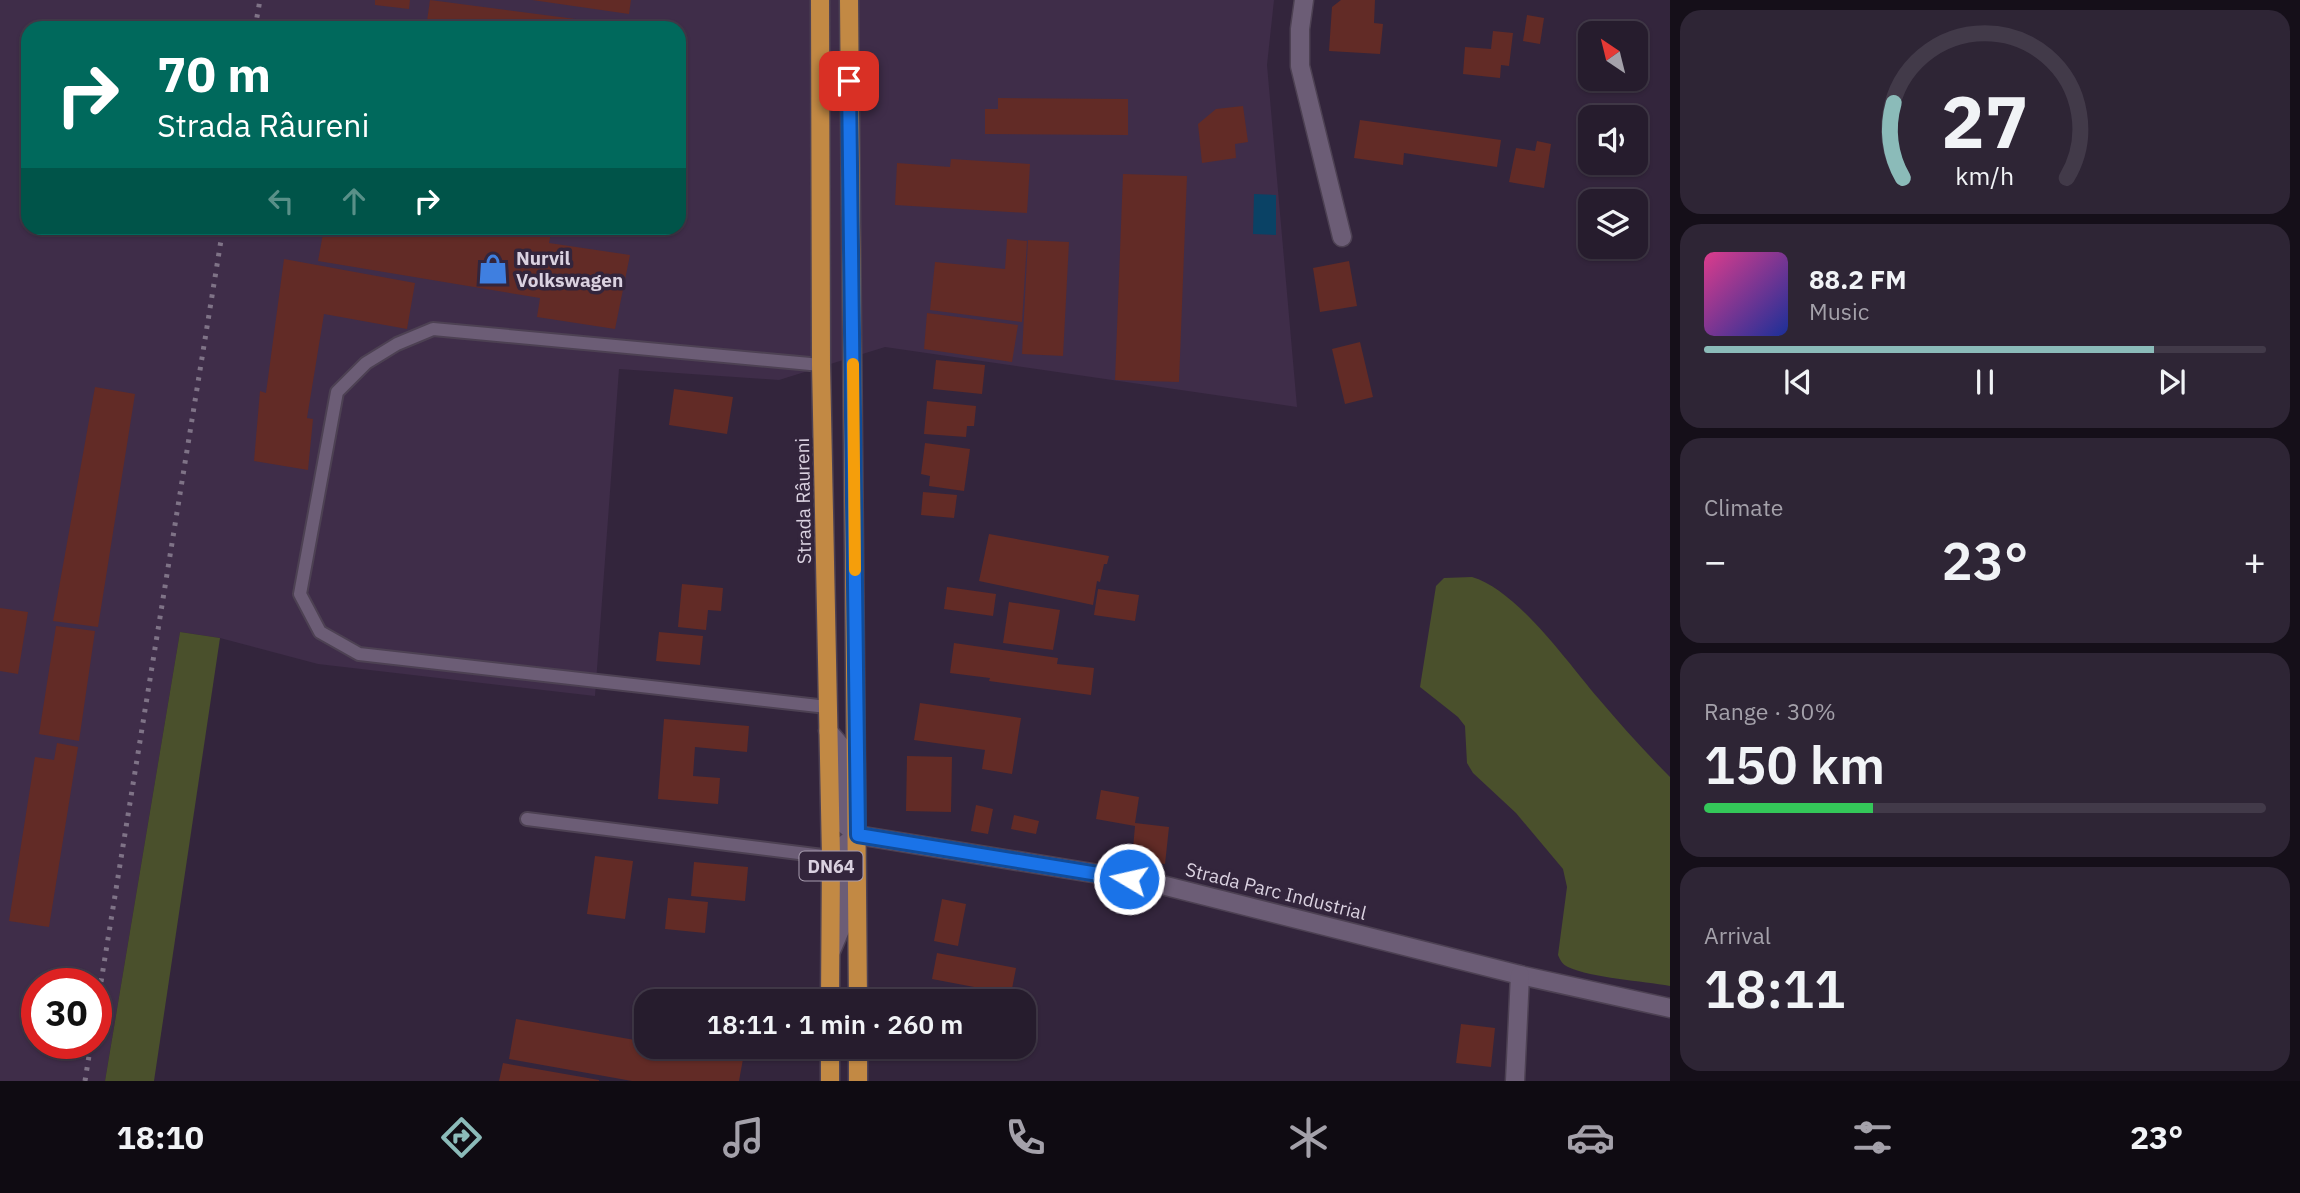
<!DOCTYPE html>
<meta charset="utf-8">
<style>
:root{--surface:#261c2d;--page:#2e2535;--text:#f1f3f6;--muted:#a4a1aa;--line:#423a49;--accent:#8bbbb9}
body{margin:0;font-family:"IBM Plex Sans",sans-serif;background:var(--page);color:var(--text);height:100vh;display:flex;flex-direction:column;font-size:26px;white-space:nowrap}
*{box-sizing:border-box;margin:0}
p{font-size:23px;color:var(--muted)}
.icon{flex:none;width:38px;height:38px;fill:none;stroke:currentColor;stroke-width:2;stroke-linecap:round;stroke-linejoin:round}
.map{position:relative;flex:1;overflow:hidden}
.details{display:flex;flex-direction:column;gap:10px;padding:10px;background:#150f19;width:630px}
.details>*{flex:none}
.banner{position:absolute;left:21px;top:21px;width:665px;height:214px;border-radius:21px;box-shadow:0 2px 5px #0004,0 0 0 2px var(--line);background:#00695c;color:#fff;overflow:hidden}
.needle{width:46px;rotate:325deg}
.fabs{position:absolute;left:1578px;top:21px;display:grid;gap:14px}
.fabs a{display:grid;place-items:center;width:70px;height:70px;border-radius:14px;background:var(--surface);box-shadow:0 2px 5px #0004,0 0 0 2px var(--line);font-size:35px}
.speed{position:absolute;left:21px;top:968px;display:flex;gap:14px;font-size:35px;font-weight:700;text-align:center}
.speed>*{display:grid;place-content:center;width:91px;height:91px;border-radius:50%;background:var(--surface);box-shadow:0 2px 5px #0004,0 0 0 2px var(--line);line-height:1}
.speed .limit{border:10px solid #d22;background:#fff;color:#111}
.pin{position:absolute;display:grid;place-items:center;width:60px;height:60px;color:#fff;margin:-30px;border-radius:14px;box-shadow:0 4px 10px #0006}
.me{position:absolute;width:77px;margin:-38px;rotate:279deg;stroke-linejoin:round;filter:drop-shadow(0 0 5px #0008)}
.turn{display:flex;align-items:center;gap:24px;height:147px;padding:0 21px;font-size:32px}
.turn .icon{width:91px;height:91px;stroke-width:2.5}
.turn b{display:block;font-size:49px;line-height:60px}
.lanes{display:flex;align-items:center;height:66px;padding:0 21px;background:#0003;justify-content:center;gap:35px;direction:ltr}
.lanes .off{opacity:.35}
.big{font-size:52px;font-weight:600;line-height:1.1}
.details .tile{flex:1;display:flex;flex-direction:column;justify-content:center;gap:10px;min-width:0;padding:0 24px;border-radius:21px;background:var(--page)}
.details .dial{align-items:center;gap:0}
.dial svg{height:182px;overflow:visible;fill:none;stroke:var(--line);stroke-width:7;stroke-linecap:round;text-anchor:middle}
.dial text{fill:var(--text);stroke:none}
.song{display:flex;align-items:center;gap:21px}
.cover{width:84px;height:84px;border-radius:10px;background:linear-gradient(135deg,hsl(330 70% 55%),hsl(230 70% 35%))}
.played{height:7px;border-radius:4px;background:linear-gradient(90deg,var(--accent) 80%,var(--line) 80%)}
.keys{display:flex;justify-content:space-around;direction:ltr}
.heat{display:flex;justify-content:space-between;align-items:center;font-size:38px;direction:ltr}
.charge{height:10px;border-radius:5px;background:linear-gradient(90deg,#34c759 30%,var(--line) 0)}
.trip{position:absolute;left:634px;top:989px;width:402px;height:70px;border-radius:21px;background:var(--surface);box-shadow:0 2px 5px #0004,0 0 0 2px var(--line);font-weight:600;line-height:70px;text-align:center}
.tab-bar{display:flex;height:112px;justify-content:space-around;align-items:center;background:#0f0b12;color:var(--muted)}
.tab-bar .icon{width:49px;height:49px}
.tab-bar .selected{color:var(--accent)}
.tab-bar b{font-size:32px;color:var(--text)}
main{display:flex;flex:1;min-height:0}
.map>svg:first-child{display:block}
.built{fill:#3f2d49;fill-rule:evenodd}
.green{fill:#4a502c}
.water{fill:#0a4265}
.building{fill:#622b26}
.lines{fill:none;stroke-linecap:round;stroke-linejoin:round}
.lane-casing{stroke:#4d4153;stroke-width:16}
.street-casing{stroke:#4d4153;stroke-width:21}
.primary-casing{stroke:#4d4153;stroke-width:21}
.lane{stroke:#6c5d76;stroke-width:12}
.street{stroke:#6c5d76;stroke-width:18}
.primary{stroke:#c28944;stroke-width:18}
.rail{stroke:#7f7387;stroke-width:5;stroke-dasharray:3.5 7;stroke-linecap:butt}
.route-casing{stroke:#114b97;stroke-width:18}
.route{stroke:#1a73e8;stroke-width:12}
.slow{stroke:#f59e0b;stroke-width:12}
.labels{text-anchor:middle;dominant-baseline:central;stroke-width:7;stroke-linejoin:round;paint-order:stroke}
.shield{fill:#33253c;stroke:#a89daf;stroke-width:2}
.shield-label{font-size:18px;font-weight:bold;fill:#dad1e0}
.poi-label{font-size:19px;font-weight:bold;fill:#dad1e0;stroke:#33253c;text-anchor:start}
.street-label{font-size:19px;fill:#dad1e0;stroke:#33253c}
</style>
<main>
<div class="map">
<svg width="1670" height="1081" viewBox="0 0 1670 1081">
<rect width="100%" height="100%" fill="#33253c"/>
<path class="built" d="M0,0H1274L1267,65L1297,407L885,347L779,380L619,369L595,696L318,664L220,638L180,632L105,1081H0ZM28,28H679V228H28ZM37,984H96V1043H37Z"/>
<g class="green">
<path d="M1472,577C1517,590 1568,663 1598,698C1621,725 1645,752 1670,777V986C1643,981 1592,978 1568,967C1563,965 1560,960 1558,955L1567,887L1563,869L1516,813L1473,773L1467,763L1465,726L1458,717L1420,687L1436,586L1444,578Z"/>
<path d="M180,632L220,638L154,1081H105Z"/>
</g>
<path class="water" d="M1254,194L1276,195V235L1253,234Z"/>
<g class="building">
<path d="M375,0H410L409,9L375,5Z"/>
<path d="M430,0L629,26V28H426Z"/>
<path d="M532,0H631L629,14Z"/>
<path d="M1341,0H1375L1374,23L1383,24L1380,54L1329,51L1332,7Z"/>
<path d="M1527,15L1544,18L1540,44L1523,41Z"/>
<path d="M1493,31L1513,33L1509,66L1501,65L1500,78L1463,74L1465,47L1491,49Z"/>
<path d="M998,98L1128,99V135L985,134V109H998Z"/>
<path d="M1243,106L1248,142L1235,144L1236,158L1202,163L1198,124L1216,109Z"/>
<path d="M1360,120L1501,140L1497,167L1404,153L1403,165L1354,158Z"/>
<path d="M1537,141L1551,144L1544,188L1509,182L1516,148L1535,151Z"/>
<path d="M951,159L1030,164L1027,213L895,205L897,163L950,167Z"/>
<path d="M1123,174L1187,176L1179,382L1115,380Z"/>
<path d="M324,228H552L549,243L630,255L615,329L537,317L540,298L318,261Z"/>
<path d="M1007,239L1027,241L1022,322L930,310L935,262L1005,269Z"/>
<path d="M1028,240L1069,242L1063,356L1022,354Z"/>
<path d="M284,259L415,283L407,329L324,314L307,418L313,419L308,470L254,461L260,391L266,393Z"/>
<path d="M1349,261L1357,306L1320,312L1313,268Z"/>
<path d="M927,313L1018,325L1012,362L924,349Z"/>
<path d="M1360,342L1373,397L1345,404L1332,349Z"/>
<path d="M936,360L985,365L982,394L933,389Z"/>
<path d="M95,387L135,394L98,627L53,621Z"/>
<path d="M674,389L733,397L727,434L669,425Z"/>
<path d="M927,401L976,406L974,426H967L966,437L924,434Z"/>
<path d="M925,443L970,449L964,491L929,486L930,476L921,474Z"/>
<path d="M923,492L957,495L954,518L921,515Z"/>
<path d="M989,534L1109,556L1107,564H1104L1100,582L1097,581L1093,605L979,581Z"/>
<path d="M682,584L723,588L721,611L708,610L706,630L678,627Z"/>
<path d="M947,587L996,594L993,616L944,609Z"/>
<path d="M1098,589L1139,595L1135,621L1094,615Z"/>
<path d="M1009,602L1060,610L1053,650L1003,643Z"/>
<path d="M0,608L28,612L18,674L0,671Z"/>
<path d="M56,626L95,631L79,741L39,734Z"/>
<path d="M659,632L703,636L700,665L656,661Z"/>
<path d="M954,643L1058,658L1057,664L1094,668L1091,695L989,681L990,678L950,673Z"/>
<path d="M920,703L1021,718L1012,774L982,769L985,750L914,740Z"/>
<path d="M664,719L749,726L747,752L695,747L693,776L720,778L718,804L658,799Z"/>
<path d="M57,743L78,747L49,927L9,921L35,757L54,760Z"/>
<path d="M907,756L952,757L951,812L906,811Z"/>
<path d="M1101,790L1139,797L1135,823L1169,827L1165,864L1132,860L1135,826L1096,819Z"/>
<path d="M976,805L993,809L988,834L971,831Z"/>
<path d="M1014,815L1039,821L1036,834L1011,829Z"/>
<path d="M595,856L633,861L625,919L587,914Z"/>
<path d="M694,862L748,867L745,901L691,896Z"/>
<path d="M668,898L708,902L705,933L665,929Z"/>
<path d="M942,899L966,904L958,946L934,941Z"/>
<path d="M937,953L1016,968L1011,994L932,979Z"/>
<path d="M516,1019L646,1042V1046H672L743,1059L739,1081H632L509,1059Z"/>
<path d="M1461,1024L1495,1028L1491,1067L1456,1063Z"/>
<path d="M503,1063L599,1080V1081H499Z"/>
</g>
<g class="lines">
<g class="lane-casing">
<g id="lane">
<path d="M821,365L433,329L397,344L366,363L337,392L300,594L320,632L359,654L827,707"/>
<path d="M527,819L831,857"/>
</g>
</g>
<g class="street-casing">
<g id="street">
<path d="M1304,0L1300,29V66L1342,237"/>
<path d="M828,731L840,745L844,824L857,835L1154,883L1520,975L1670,1008"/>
<path d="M831,951L843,923L842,852L844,845L857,835"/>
<path d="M1515,1081L1520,975"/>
</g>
</g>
<g class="primary-casing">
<g id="primary">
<path d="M820,0L821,365L831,857L830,1001"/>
<path d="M849,0L858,1001"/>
<path d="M830,1046V1081"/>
<path d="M858,1046V1081"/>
</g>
</g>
<use href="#lane" class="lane"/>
<use href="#street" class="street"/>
<use href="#primary" class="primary"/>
<g class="rail">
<path d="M255,28L260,0"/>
<path d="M96,1013L223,228"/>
<path d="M85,1081L91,1043"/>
</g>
</g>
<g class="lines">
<g class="route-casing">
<path id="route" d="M849,81L858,835L1129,879"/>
</g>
<use href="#route" class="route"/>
<path class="slow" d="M853,364L855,570"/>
</g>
<defs>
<g id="shop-bare" transform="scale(2.415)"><path d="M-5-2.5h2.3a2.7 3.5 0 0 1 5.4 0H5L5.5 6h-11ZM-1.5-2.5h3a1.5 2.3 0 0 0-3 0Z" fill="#3f7fe0" stroke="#33253c" stroke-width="2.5" paint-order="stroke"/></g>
</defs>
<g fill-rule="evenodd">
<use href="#shop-bare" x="493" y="269"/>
</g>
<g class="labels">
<rect class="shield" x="799.5" y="851.5" width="63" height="29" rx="5"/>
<g class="shield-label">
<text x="831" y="866">DN64</text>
</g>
<g class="poi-label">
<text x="516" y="258">Nurvil<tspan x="516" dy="22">Volkswagen</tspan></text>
</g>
<g class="street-label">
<text transform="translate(803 501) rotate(-91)">Strada Râureni</text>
<text transform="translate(1276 891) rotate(14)">Strada Parc Industrial</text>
</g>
</g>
</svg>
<div class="fabs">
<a><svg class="needle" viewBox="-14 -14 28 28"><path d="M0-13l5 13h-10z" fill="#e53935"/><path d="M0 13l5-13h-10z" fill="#a4a1aa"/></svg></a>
<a><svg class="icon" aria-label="sound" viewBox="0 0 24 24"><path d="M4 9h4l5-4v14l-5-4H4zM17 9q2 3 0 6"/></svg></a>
<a><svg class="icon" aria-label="layers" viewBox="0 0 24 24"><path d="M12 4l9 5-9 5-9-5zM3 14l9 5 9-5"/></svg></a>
</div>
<div class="speed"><div class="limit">30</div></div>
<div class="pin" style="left:849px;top:81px;background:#d93025"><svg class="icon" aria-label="arrive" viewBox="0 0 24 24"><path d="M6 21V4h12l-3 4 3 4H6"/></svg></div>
<svg class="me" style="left:1129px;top:879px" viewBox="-20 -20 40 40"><circle r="17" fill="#1a73e8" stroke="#fff" stroke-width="3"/><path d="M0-11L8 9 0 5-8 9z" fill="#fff"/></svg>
<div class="trip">18:11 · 1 min · 260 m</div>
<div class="banner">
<div class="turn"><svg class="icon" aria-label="right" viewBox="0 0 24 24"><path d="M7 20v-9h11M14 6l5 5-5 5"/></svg><div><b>70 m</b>Strada Râureni</div></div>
<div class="lanes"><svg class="icon off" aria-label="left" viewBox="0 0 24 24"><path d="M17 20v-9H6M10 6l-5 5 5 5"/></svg><svg class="icon off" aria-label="ahead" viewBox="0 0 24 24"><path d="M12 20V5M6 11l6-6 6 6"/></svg><svg class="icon" aria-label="right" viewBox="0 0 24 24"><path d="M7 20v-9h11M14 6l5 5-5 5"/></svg></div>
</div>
</div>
<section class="details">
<div class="tile dial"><svg viewBox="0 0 100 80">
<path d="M14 69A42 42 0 1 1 86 69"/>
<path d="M14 69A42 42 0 0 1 10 36" stroke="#8bbbb9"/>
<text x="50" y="56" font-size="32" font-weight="700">27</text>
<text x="50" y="72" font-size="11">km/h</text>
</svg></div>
<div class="tile">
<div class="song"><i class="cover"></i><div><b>88.2 FM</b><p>Music</p></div></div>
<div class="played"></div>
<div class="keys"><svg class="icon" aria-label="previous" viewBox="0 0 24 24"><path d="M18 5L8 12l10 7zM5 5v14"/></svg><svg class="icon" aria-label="pause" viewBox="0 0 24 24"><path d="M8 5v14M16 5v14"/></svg><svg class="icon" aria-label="next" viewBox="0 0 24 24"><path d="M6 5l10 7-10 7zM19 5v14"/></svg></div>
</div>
<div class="tile"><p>Climate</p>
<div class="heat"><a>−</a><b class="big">23°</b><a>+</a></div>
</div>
<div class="tile"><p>Range · 30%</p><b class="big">150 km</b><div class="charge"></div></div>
<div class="tile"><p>Arrival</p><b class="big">18:11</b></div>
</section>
</main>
<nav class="tab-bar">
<b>18:10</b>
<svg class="icon selected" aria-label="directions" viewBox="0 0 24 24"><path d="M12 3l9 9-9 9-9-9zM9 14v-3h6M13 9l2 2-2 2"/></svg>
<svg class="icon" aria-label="music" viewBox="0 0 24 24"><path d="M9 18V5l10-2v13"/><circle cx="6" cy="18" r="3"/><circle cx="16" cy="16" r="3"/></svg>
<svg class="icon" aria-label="phone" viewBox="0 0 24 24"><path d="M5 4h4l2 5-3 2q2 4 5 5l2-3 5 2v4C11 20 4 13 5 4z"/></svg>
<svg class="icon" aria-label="climate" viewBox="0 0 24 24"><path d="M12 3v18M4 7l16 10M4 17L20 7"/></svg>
<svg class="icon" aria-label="car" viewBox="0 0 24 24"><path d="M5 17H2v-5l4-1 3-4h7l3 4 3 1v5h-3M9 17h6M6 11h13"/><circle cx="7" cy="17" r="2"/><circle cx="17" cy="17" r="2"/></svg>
<svg class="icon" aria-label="filters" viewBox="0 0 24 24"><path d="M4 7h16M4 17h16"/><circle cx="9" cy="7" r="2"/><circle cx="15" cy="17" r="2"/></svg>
<b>23°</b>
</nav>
